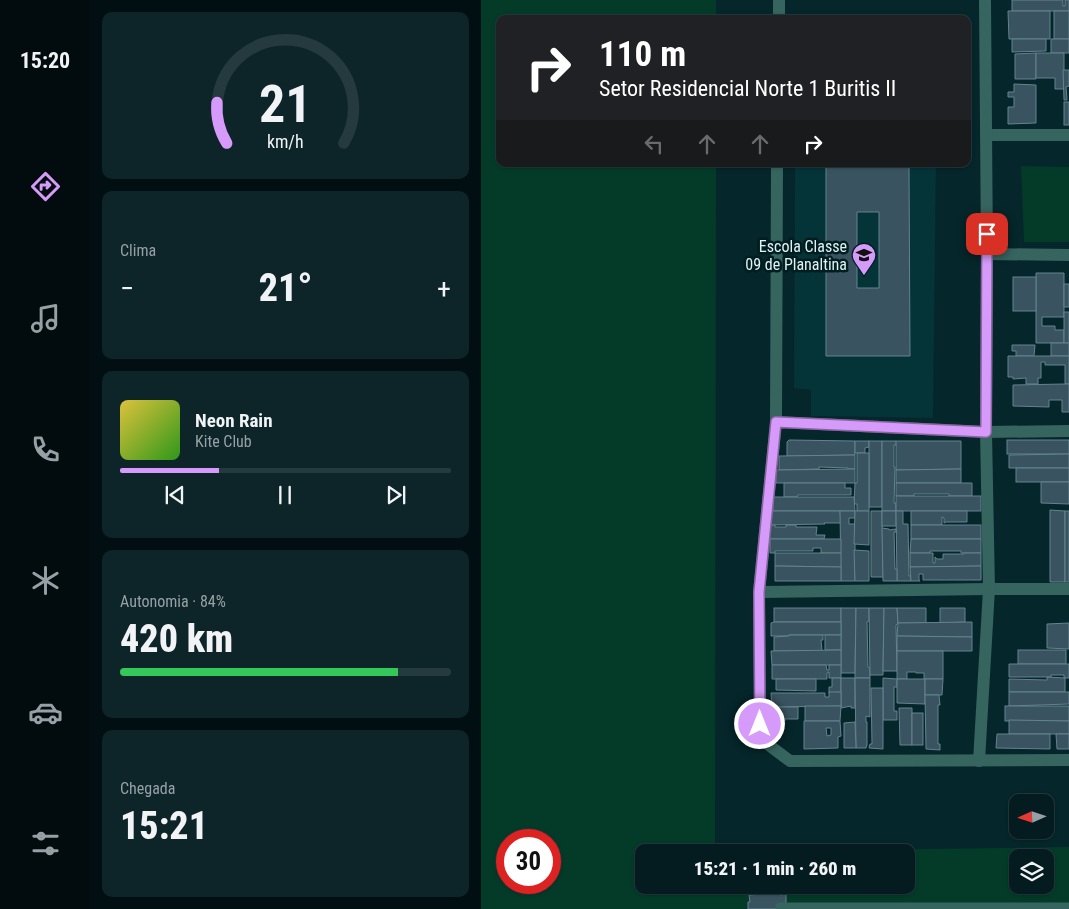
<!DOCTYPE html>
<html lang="pt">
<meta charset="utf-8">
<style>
:root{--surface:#041c20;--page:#0d2529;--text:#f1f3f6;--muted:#97a1a5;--line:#253a3e;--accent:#d69bfa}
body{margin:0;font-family:"Roboto Condensed",sans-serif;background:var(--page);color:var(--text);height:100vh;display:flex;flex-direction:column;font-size:19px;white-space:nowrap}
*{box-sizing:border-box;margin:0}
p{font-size:16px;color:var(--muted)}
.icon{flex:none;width:28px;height:28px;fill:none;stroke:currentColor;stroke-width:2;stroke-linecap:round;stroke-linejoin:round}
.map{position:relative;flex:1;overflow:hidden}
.sheet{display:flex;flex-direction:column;gap:12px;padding:12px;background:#020f12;width:391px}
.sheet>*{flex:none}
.guide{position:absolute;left:15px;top:15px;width:475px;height:152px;border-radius:10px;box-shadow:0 1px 4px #0004,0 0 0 1px var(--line);background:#202124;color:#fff;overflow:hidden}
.needle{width:32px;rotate:267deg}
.fabs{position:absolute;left:528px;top:794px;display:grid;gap:10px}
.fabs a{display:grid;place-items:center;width:45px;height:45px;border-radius:10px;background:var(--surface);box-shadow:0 1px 4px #0004,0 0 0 1px var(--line);font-size:25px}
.speed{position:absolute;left:15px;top:829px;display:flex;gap:10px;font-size:25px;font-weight:700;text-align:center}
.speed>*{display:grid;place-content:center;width:65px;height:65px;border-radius:50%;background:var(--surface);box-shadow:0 1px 4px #0004,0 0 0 1px var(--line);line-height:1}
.speed .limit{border:8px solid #d22;background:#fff;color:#111}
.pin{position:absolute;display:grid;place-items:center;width:42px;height:42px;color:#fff;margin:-21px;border-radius:10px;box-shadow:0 2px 8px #0006}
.me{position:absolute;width:55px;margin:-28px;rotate:0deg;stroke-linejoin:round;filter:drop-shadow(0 0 4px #0008)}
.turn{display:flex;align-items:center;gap:18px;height:105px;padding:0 20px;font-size:22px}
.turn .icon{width:65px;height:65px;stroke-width:2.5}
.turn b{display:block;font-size:35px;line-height:42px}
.lanes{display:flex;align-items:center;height:48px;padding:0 20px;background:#0003;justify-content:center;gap:25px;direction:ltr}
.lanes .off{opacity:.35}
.big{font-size:38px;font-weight:800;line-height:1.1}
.sheet .tile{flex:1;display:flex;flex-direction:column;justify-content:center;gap:8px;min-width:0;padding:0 18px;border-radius:10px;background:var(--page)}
.sheet .dial{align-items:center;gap:0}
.dial svg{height:130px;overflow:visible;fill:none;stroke:var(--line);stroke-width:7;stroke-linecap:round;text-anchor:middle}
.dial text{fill:var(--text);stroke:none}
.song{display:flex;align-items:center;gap:15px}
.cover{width:60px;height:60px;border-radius:8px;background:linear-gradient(135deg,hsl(50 70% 55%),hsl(110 70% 35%))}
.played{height:5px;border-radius:2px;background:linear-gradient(90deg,var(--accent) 30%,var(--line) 30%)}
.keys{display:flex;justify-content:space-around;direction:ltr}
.heat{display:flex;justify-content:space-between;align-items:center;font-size:28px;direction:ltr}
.charge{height:8px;border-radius:4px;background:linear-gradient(90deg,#34c759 84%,var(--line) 0)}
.trip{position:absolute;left:154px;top:844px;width:280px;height:50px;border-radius:10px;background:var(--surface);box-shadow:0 1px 4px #0004,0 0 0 1px var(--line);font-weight:800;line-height:50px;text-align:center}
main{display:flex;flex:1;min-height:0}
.dock{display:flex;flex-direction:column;width:90px;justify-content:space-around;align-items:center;background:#020b0d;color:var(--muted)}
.dock .icon{width:35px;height:35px}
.dock .selected{color:var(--accent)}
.dock b{font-size:22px;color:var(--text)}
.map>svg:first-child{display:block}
.built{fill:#043338}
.green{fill:#043b28;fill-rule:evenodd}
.building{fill:#395460;stroke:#65828f;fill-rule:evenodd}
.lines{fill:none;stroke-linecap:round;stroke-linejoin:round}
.lane{stroke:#36645f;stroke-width:9}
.street{stroke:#36645f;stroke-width:12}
.route-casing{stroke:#8b65a2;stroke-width:12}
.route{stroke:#d69bfa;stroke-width:9}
.labels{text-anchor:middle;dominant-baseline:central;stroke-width:5;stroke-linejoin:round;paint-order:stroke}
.poi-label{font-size:16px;fill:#e1f2f5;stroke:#001d20;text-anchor:end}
</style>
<main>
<nav class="dock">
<b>15:20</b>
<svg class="icon selected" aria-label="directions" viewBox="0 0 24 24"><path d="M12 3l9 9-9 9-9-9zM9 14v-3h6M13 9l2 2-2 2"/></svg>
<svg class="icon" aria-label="music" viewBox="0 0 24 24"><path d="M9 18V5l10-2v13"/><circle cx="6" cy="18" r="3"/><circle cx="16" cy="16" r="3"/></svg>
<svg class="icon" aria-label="phone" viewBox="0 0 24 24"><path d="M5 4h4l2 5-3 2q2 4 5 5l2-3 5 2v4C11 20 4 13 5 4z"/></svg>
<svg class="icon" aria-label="climate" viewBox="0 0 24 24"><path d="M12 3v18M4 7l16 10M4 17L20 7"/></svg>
<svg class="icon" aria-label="car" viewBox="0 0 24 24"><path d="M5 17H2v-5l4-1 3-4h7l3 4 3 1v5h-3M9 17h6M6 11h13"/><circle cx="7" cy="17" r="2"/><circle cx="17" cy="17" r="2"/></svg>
<svg class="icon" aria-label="filters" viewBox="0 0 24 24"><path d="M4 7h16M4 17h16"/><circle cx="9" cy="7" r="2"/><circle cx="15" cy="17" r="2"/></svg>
</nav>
<section class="sheet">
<div class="tile dial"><svg viewBox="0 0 100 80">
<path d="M14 69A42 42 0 1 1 86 69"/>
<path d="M14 69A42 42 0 0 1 8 44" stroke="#d69bfa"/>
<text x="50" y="56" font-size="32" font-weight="700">21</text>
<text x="50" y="72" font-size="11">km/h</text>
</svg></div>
<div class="tile"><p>Clima</p>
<div class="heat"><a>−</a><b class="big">21°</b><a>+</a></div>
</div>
<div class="tile">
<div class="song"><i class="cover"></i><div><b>Neon Rain</b><p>Kite Club</p></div></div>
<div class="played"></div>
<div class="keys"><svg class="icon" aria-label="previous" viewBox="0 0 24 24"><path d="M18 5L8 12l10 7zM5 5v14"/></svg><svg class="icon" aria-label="pause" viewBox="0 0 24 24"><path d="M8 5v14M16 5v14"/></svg><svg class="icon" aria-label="next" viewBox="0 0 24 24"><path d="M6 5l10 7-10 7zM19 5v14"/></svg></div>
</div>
<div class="tile"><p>Autonomia · 84%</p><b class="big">420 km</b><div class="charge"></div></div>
<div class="tile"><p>Chegada</p><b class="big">15:21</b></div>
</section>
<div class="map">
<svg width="588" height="909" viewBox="0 0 588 909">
<rect width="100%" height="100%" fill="#05262a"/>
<path class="built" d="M314,164H455L452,418L330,416V390L313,388Z"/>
<g class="green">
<path d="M0,0H235V19H19V164H235L234,852H162V885H425V852H237L588,847V909H0ZM26,840H69V882H26ZM536,858H564V885H536Z"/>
<path d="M540,166L588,167V242H543Z"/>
</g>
<g class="building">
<path d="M531,0H582V6H584V0H588V11H531Z"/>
<path d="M527,11H569V39H528Z"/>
<rect x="573" y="11" width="15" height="28"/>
<path d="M531,39H565V51L531,52Z"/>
<rect x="570" y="39" width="18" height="14"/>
<path d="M555,53V79H534V54Z"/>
<path d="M555,53H583V89H574V78H555Z"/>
<path d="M582,70H588V86L585,87L586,100H583Z"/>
<path d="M533,84L555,85V123L527,124V107H533V97H527V92H533Z"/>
<rect x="583" y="102" width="5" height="23"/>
<path d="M345,164H428L429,356H345ZM376,212H398V288H376Z"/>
<path d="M555,273H583V317H561V326H574V330H583V343H555Z"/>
<rect x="532" y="277" width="23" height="34"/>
<rect x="583" y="284" width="5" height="23"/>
<rect x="583" y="312" width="5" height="31"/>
<rect x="570" y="343" width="18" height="13"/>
<path d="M531,345H554L553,356H535V351H531Z"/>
<path d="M527,356H588V384H584V365H564V362H560V378H557V384H545V378L532,379V377H527Z"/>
<path d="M584,384H588V412H581V400H568V407L532,406V385Z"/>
<path d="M308,440L374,441V455L306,456V442Z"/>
<rect x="526" y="440" width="62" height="14"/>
<path d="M374,441H388V447L384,448V453H374Z"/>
<rect x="388" y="441" width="13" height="66"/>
<path d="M401,441H415L416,445H413V467H414L413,503H415V511H401Z"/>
<path d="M415,441H480V469L415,470Z"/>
<path d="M376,453H388V511H376V504H373L374,483H376Z"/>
<path d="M588,454V468H528V455Z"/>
<path d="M374,455V469H367V468L338,467V469L298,470V456Z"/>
<rect x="535" y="468" width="53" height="14"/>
<path d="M374,469V483H295V470Z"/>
<path d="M480,469V483H415V470Z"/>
<path d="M560,482H588V504L560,503Z"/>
<path d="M303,483H364V488H370V495H317L316,497H303Z"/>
<path d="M415,483H491V496H468V494H433V496H415Z"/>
<rect x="415" y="496" width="85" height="15"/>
<path d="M292,497H373L374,511H292Z"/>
<path d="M569,510L584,511V582H569Z"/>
<path d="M289,511H359L360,523H343L344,524L289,525Z"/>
<path d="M359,511H374V518H368V524H374V581H360Z"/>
<path d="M374,511H388V545L373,544Z"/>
<path d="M390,511H401L402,577H390Z"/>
<rect x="401" y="511" width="14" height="15"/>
<path d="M415,511H422V524H427L428,576H430V581H416Z"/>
<path d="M430,511H486V522H465L463,523V518L461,517V525H430Z"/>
<rect x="584" y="511" width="4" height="71"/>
<path d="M289,525H294V527H305V525H315V527H336L335,535H344L343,539H289Z"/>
<rect x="430" y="525" width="70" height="14"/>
<path d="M401,528L408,529V530L415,529V532H413L414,569H416V581H402Z"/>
<path d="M289,539H360V553H340V548H332V551H294V553H289Z"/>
<path d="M430,539H500V553H480V551H449V553H429Z"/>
<path d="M373,550L388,551V581H374Z"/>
<path d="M294,553H360V567L294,566Z"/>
<path d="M429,553H452V563H454V557L456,559H462V554H483V553H500V566L429,567Z"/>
<path d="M294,566L360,567V581H294Z"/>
<path d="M500,566V580H442V574H438V580L439,581H430L429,567Z"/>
<rect x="293" y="608" width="67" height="14"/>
<path d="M360,608H375L374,673H360Z"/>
<path d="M375,608H388V621L386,622L387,667L389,668V678H374Z"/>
<path d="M388,608H403L402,675H389Z"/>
<path d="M403,608H416L417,623L415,625L416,671H402Z"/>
<path d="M416,608H445V623H417Z"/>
<path d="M459,608H484V622L459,623Z"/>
<path d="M293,622H360V635H308V636H290V623Z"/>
<path d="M491,622V637L416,636L417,623Z"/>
<path d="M588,623V649L566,648V624Z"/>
<path d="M308,635H342V640H340L341,651H293V637L308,636Z"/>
<rect x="344" y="635" width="16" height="15"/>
<path d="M416,636L491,637V651H416Z"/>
<path d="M360,650V665H291L290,651Z"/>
<rect x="537" y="650" width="48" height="14"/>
<path d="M416,651H462V679H443V673H435V672H426V679H416Z"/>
<path d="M528,664H588V678H583V675H570V677H528Z"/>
<path d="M291,665H345L346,670H348V665H360V678H348V672L346,673V679H291Z"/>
<path d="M566,677L584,678V692H528V679L566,680Z"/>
<path d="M351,678H360V692L348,693V687H351Z"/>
<path d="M360,678H374V708H370V706L360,708Z"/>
<path d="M374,678H389V717L385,716V722H386V745L385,748H375Z"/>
<path d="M402,678L416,679V687H413V711H416V720H402Z"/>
<path d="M295,679H335V691L295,690Z"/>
<path d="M416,679H444V704L416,703Z"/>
<path d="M444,679H462L461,695H444Z"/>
<path d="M390,688H402V749L388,748L389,744H391Z"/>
<path d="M348,692H360V706L291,707L290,693H344V697H348Z"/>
<path d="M528,692H588V704L528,706Z"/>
<path d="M444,695H458L459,705H457V744H459V750L445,749Z"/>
<path d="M324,706H360L359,721H324Z"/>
<rect x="524" y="706" width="64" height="15"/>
<path d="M291,707H317V719H304V721H292Z"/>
<path d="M418,708H431V745H419Z"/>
<rect x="431" y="713" width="11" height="32"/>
<path d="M528,720L588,721V734H528Z"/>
<path d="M323,721H359L360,736L357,737V748L323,749ZM345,728H350V735L346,736Z"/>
<path d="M374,722L375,748H363V723Z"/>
<path d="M516,734H569V749L515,748Z"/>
<path d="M575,734H588V749H576Z"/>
<path d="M299,893V895L305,894V909H267V902H269L268,895Z"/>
</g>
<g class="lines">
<path class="lane" d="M299,907H588"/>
<g class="street">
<path d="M298,19V0"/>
<path d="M505,135H588"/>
<path d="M296,164L295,422L278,592L279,724L289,746L309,761L588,760"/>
<path d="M506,254L588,255"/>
<path d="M295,422L505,432L588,431"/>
<path d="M278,592L508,589H588"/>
<path d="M498,761L508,589L505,432L506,254L504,0"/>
</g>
</g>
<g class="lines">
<g class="route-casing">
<path id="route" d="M279,724L278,592L295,422L505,432L506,234"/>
</g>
<use href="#route" class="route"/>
</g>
<defs>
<g id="school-pin" transform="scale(1.25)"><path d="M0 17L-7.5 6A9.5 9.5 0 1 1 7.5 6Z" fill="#d69bfa" stroke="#001d20"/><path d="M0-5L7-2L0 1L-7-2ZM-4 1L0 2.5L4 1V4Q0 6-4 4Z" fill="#111"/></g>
</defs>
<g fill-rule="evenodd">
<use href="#school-pin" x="383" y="255"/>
</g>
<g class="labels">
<g class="poi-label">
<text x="366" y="246">Escola Classe<tspan x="366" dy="18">09 de Planaltina</tspan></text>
</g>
</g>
</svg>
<div class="fabs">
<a><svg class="needle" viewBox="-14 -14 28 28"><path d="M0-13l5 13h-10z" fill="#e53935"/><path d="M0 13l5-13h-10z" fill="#97a1a5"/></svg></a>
<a><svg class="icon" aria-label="layers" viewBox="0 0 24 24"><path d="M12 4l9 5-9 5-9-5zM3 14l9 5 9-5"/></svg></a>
</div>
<div class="speed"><div class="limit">30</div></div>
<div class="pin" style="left:506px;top:234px;background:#d93025"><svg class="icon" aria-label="arrive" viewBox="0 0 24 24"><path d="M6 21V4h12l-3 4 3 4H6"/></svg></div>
<svg class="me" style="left:279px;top:724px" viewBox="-20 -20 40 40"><circle r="17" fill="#d69bfa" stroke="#fff" stroke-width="3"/><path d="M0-11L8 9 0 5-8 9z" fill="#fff"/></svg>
<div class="trip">15:21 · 1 min · 260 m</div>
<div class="guide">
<div class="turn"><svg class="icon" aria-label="right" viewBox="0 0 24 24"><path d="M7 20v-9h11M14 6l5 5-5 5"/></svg><div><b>110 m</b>Setor Residencial Norte 1 Buritis II</div></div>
<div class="lanes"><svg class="icon off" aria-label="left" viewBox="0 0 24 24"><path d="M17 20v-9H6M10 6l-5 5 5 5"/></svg><svg class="icon off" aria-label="ahead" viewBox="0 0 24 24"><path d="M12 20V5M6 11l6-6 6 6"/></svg><svg class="icon off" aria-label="ahead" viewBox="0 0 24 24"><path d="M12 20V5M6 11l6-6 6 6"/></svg><svg class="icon" aria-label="right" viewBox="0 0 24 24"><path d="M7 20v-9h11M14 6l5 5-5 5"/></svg></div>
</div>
</div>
</main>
